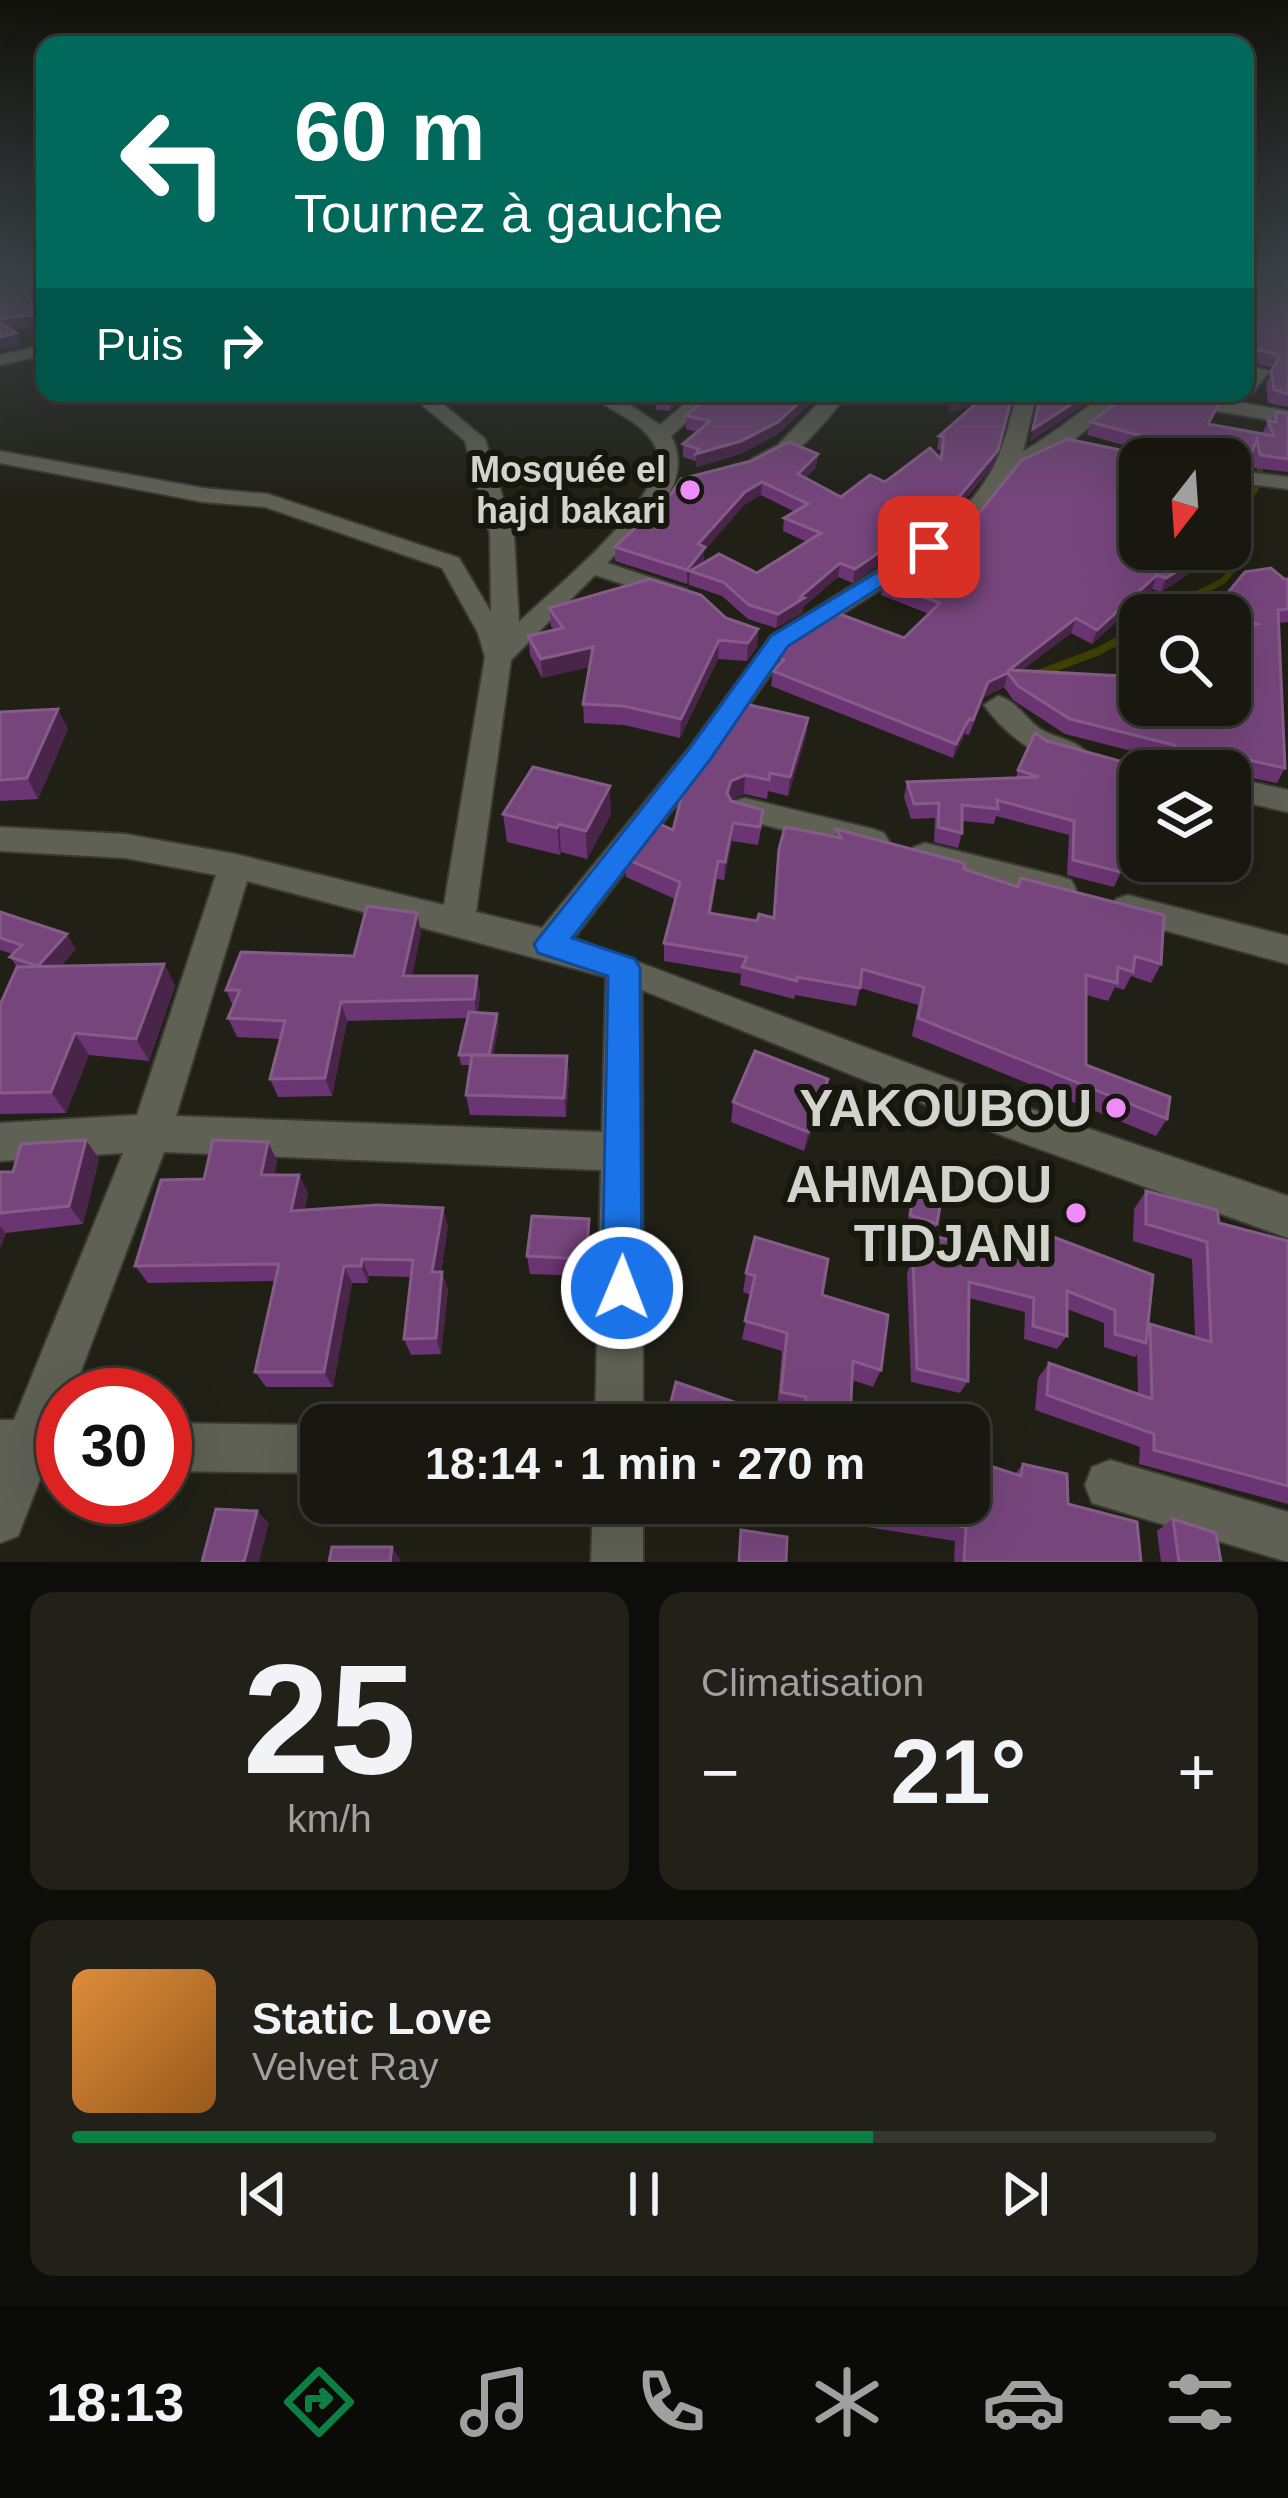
<!DOCTYPE html>
<html lang="fr">
<meta charset="utf-8">
<style>
:root{--surface:#181810;--page:#212119;--text:#f1f3f6;--muted:#9fa09f;--line:#363730;--accent:#0b8043}
body{margin:0;font-family:Helvetica,sans-serif;background:var(--page);color:var(--text);height:100vh;display:flex;flex-direction:column;font-size:45px;white-space:nowrap}
*{box-sizing:border-box;margin:0}
p{font-size:39px;color:var(--muted)}
.icon{flex:none;width:66px;height:66px;fill:none;stroke:currentColor;stroke-width:2;stroke-linecap:round;stroke-linejoin:round}
.map{position:relative;height:1562px;overflow:hidden}
.side{display:flex;flex-direction:column;gap:30px;padding:30px;background:#0d0d09;flex:1}
.side>*{flex:none}
.hud{position:absolute;left:36px;top:36px;width:1218px;height:366px;border-radius:24px;box-shadow:0 12px 48px #0002,0 0 0 3px var(--line);background:#00695c;color:#fff;overflow:hidden}
.needle{width:78px;rotate:197deg}
.buttons{position:absolute;left:1119px;top:438px;display:grid;gap:24px}
.buttons a{display:grid;place-items:center;width:132px;height:132px;border-radius:24px;background:var(--surface);box-shadow:0 12px 48px #0002,0 0 0 3px var(--line);font-size:60px}
.speed{position:absolute;left:36px;top:1368px;display:flex;gap:24px;font-size:60px;font-weight:700;text-align:center}
.speed>*{display:grid;place-content:center;width:156px;height:156px;border-radius:50%;background:var(--surface);box-shadow:0 12px 48px #0002,0 0 0 3px var(--line);line-height:1}
.speed .limit{border:18px solid #d22;background:#fff;color:#111}
.pin{position:absolute;display:grid;place-items:center;width:102px;height:102px;color:#fff;margin:-51px;border-radius:24px;box-shadow:0 6px 18px #0006}
.me{position:absolute;width:132px;margin:-66px;rotate:1deg;stroke-linejoin:round;filter:drop-shadow(0 0 9px #0008)}
.turn{display:flex;align-items:center;gap:42px;height:252px;padding:0 60px;font-size:54px}
.turn .icon{width:156px;height:156px;stroke-width:2.5}
.turn b{display:block;font-size:84px;line-height:102px}
.then{display:flex;align-items:center;height:114px;padding:0 60px;background:#0003;gap:24px;font-size:45px}
.big{font-size:90px;font-weight:700;line-height:1.1}
.side .card{flex:1;display:flex;flex-direction:column;justify-content:center;gap:18px;min-width:0;padding:0 42px;border-radius:24px;background:var(--page)}
.side .dial{align-items:center;gap:0}
.dial b{font-size:156px;line-height:1}
.song{display:flex;align-items:center;gap:36px}
.cover{width:144px;height:144px;border-radius:18px;background:linear-gradient(135deg,hsl(30 70% 55%),hsl(30 70% 35%))}
.played{height:12px;border-radius:6px;background:linear-gradient(90deg,var(--accent) 70%,var(--line) 70%)}
.keys{display:flex;justify-content:space-around;direction:ltr}
.heat{display:flex;justify-content:space-between;align-items:center;font-size:66px;direction:ltr}
.side .tiles{flex:1;display:grid;gap:30px;grid-template-columns:1fr 1fr}
.card:last-child{grid-column:span 2}
.trip{position:absolute;left:300px;top:1404px;width:690px;height:120px;border-radius:24px;background:var(--surface);box-shadow:0 12px 48px #0002,0 0 0 3px var(--line);font-weight:700;line-height:120px;text-align:center}
.tabs{display:flex;height:192px;justify-content:space-around;align-items:center;background:#0a0a06;color:var(--muted)}
.tabs .icon{width:84px;height:84px}
.tabs .active{color:var(--accent)}
.tabs b{font-size:54px;color:var(--text)}
.map>svg:first-child{display:block}
.lines{fill:none;stroke-linecap:round;stroke-linejoin:round}
.stream-far1{stroke:#3e3f03;stroke-width:6}
.stream{stroke:#3e3f03;stroke-width:8}
.minor-casing{stroke:#3a3a33;stroke-width:4}
.minor{fill:#606155;fill-rule:evenodd}
.wall{fill:#6b3472;fill-rule:evenodd}
.shaded-wall{fill:#482549}
.building{fill:#76457c;stroke:#855c88;stroke-width:3}
.route{fill:#1a73e8;stroke:#114b97;stroke-width:3}
.poi-dot{fill:#ed8cfa;stroke:#16170d;stroke-width:4.5}
.labels{text-anchor:middle;dominant-baseline:central;stroke-width:12;stroke-linejoin:round;paint-order:stroke}
.far-poi-label{font-size:36px;font-weight:bold;fill:#d3d4cd;stroke:#16170d;text-anchor:end}
.near-poi-label{font-size:51px;font-weight:bold;fill:#d3d4cd;stroke:#16170d;text-anchor:end}
</style>
<div class="map">
<svg width="1288" height="1562" viewBox="0 0 1288 1562">
<rect width="100%" height="100%" fill="#202016"/>
<g class="lines">
<path class="stream-far1" d="M1156,615L1223,581L1243,558L1233,518L1260,483V462"/>
<path class="stream" d="M1032,676L1097,652L1140,629"/>
<g class="minor-casing">
<g id="minor">
<path d="M45,345V355L0,365V355Z"/>
<path d="M1254,367L1270,371L1252,393H1238H1245V378Z"/>
<path d="M408,393H430L485,439L514,534L519,622C550,591 680,489 654,444C640,419 608,411 588,393H612L660,425L697,393H719L671,436C698,487 639,531 607,563L686,589L689,594L686,599H668L595,575L511,660L476,912L542,928L690,747L771,636L945,528C994,480 1001,458 1017,393H1037L1023,451C1053,436 1084,405 1110,394C1144,380 1249,405 1288,411V423L1143,399L1134,393L1068,444L1016,470L961,538L789,648L710,761L574,938L1019,1105L1288,1196V1238L1003,1136L642,990L643,1425H595L601,1170L164,1152L72,1395H63V1469H44L18,1536L0,1543V1420H14L123,1153L0,1161V1123L137,1115L216,875L125,858L0,851V827L125,834L235,854L444,905L485,657L478,633L442,568L265,507L203,502L0,463V451L203,488L268,494L459,558L491,612L490,534L465,441ZM247,881L606,977L602,1132L176,1116Z"/>
<path d="M828,393H849C827,419 789,473 752,467V459L778,445Z"/>
<path d="M1230,470L1288,477V489L1230,482Z"/>
<path d="M998,696C1018,701 1027,722 1044,731C1059,739 1076,740 1087,753L1082,760C1047,770 1003,732 984,705Z"/>
<path d="M1230,777L1288,790V812L1230,799Z"/>
<path d="M745,798L873,829L884,833L889,841L884,849L873,853L734,817L730,809L734,801Z"/>
<path d="M925,843L1059,876L1071,880L1076,889L1071,898L1059,902L914,863L909,855L914,847Z"/>
<path d="M1128,895L1288,936V964L1116,917L1111,908L1116,899Z"/>
<path d="M165,1423L321,1425V1473L165,1471Z"/>
<path d="M1110,1460L1288,1512V1562L1092,1503L1085,1485L1092,1467Z"/>
<path d="M593,1503H643V1562H591Z"/>
</g>
</g>
<use href="#minor" class="minor"/>
</g>
<g class="wall">
<path d="M1245,283H1288V407L1268,403L1266,383L1273,368L1271,367L1255,363L1245,373Z"/>
<path d="M619,393H691L670,411L656,410V402L636,404L630,397Z"/>
<path d="M952,393H1013L995,463L956,511L853,583L838,577L803,607L802,613L776,628L748,619L722,596L689,585V581L687,584L615,561V547L818,454L816,467L806,478L841,497L885,482L940,458L942,450L937,449L939,436L975,404L948,413ZM761,495L795,512L784,518L783,531L807,542L757,573L702,564L704,561V551L744,505Z"/>
<path d="M1275,412L1288,414V472L1254,468L1252,452L1246,467H1230V459H1140L1213,549L1205,567L1195,563L1187,575L1161,592L1152,589L1092,644L1071,633L1022,670L1132,676L1138,662L1140,661V705L1233,632L1230,630V615H1212L1215,608L1284,579H1288V622L1279,623L1285,768L1277,783L1230,774V771H1140V824L1120,820L1121,872L1114,887L1067,875L1069,835L996,816L994,824L962,821V833L958,848L934,842L935,818L911,819L904,797L907,782L1016,778L1018,770L1047,741L1145,768L1167,760L1065,734L1013,700L1004,687L984,697L969,735L965,734L953,758L771,686L773,671L778,666L779,658L904,638L929,614L881,595L883,581L1152,453L1087,435L1091,422L1210,424L1262,434L1268,421H1271Z"/>
<path d="M686,416L777,435L740,454L696,467V461L683,457V444L698,432L686,429Z"/>
<path d="M549,608L726,618L758,629L757,647L747,661L718,659L680,738L624,725L584,723L583,704L589,667L542,678L530,655L528,636L554,631L551,626Z"/>
<path d="M0,712L68,729L38,799L0,801Z"/>
<path d="M808,718L806,736L788,796L768,791L767,799L744,794L731,799L763,810L761,829L758,845L732,841L724,880L717,879L711,913L757,921L773,918L779,849L835,837L836,829L964,869L1161,964L1151,983L1131,976L1124,990L1115,987L1108,1001L1086,995V1065L1167,1119L1156,1136L912,1036L918,1005L860,988L856,1006L795,995L794,999L740,985L741,974L664,961V943L675,899L626,877V859L673,830L710,759Z"/>
<path d="M503,814H611L587,859L561,852L560,855L507,842Z"/>
<path d="M0,912L76,949L61,966L164,964L175,986L149,1061L89,1055L66,1113L0,1114V1005L17,967L10,957L13,954L0,950Z"/>
<path d="M421,932L412,976H477L480,995L478,1012L499,1024L493,1055L567,1056L569,1076L566,1117L470,1115L466,1095L470,1065H461L459,1055L468,1018L347,1021L332,1096L278,1097L270,1079L280,1039L237,1037L228,1018L233,1006L226,990L354,956Z"/>
<path d="M828,1079L823,1099L804,1151L731,1122L733,1102Z"/>
<path d="M86,1140L99,1159L83,1224L6,1233L0,1248V1172H13Z"/>
<path d="M268,1142L277,1161L274,1175H299L308,1194L304,1210L448,1226L441,1272L448,1289L441,1354L411,1355L404,1339L411,1277L369,1276L368,1283H352L333,1387H266L255,1372L275,1281L148,1283L135,1266L204,1179Z"/>
<path d="M1146,1191L1219,1223L1288,1241V1504L1139,1464L1140,1447L1035,1410L1038,1378L1049,1363L1138,1394L1137,1354L1135,1357L1104,1347V1323L1067,1309V1336L1057,1349L1024,1339L1025,1312L969,1298L968,1381L960,1393L911,1382L907,1273L913,1258L922,1260V1250L929,1235L1034,1260V1248L1043,1233L1148,1327L1150,1324L1195,1337L1192,1259L1133,1241L1134,1209Z"/>
<path d="M914,1192L937,1224L933,1233L907,1224Z"/>
<path d="M589,1219L590,1237L587,1276L530,1274L527,1256Z"/>
<path d="M746,1273L822,1295L881,1370L873,1387L852,1380L850,1419L890,1425H801V1414L777,1409L782,1351L742,1339L751,1295L743,1292Z"/>
<path d="M922,1418L971,1424L975,1461L1015,1474L1023,1464L1067,1474L1068,1504L1137,1522L1141,1562H954L955,1541L798,1516L799,1503H969V1425H918Z"/>
<path d="M686,1503H744L739,1522Z"/>
<path d="M1173,1519L1221,1562H1161L1157,1531Z"/>
</g>
<g class="shaded-wall">
<path d="M33,283H43L45,289L31,299L35,314L45,313V326L1,332L0,319L26,287Z"/>
<path d="M16,333L21,346L0,350V337Z"/>
<path d="M1260,350L1255,363L1245,373L1246,365Z"/>
<path d="M676,393H691L670,411V398Z"/>
<path d="M809,393H822L777,435L740,454L696,467V454Z"/>
<path d="M974,393H995L994,398L948,413L951,400Z"/>
<path d="M1013,393L995,463L956,511L853,583L855,569Z"/>
<path d="M1089,393H1104L1030,442L1033,429Z"/>
<path d="M818,454L816,467L797,487L798,474Z"/>
<path d="M762,482L761,495L744,505L704,551V561L695,573L690,571L689,581L687,584V570L698,544L745,492Z"/>
<path d="M1201,549L1195,563L1187,575L1161,592L1166,578Z"/>
<path d="M840,563L838,577L803,607L802,613L776,628L778,614Z"/>
<path d="M1157,575L1152,589L1092,644L1097,630Z"/>
<path d="M1076,618L1071,633L1012,678L1008,673L1004,687L984,697L969,735L988,682L1009,670Z"/>
<path d="M758,629L757,647L747,661L748,643Z"/>
<path d="M719,640L718,659L680,738L681,719Z"/>
<path d="M593,647V666L542,678L541,659Z"/>
<path d="M58,709L68,729L38,799L27,778Z"/>
<path d="M808,718L806,736L788,796L790,777Z"/>
<path d="M969,719L965,734L953,758L956,744Z"/>
<path d="M745,775L744,794L730,799L727,793L731,781Z"/>
<path d="M610,786L611,814L587,859L586,831Z"/>
<path d="M733,823L732,841L724,880L725,862Z"/>
<path d="M559,824L561,852L560,855L557,828Z"/>
<path d="M718,861L717,879L708,931L709,913Z"/>
<path d="M417,913L421,932L408,995L403,976Z"/>
<path d="M67,934L76,949L48,981L38,966Z"/>
<path d="M164,964L175,986L149,1061L136,1039Z"/>
<path d="M477,976L480,995L477,1018L474,999Z"/>
<path d="M341,1002L347,1021L332,1096L325,1078Z"/>
<path d="M497,1014L499,1024L490,1067L488,1057Z"/>
<path d="M75,1033L89,1055L66,1113L51,1092Z"/>
<path d="M567,1056L569,1076L566,1117L564,1098Z"/>
<path d="M828,1079L823,1099L804,1151L808,1132Z"/>
<path d="M86,1140L99,1159L83,1224L69,1206Z"/>
<path d="M268,1142L277,1161L271,1194L261,1175Z"/>
<path d="M299,1175L308,1194L300,1229L291,1211Z"/>
<path d="M443,1208L448,1226L438,1290L432,1272Z"/>
<path d="M589,1219L590,1237L587,1276L586,1259Z"/>
<path d="M0,1226L6,1233L0,1248Z"/>
<path d="M362,1259L369,1276L368,1283L361,1266Z"/>
<path d="M344,1266L352,1283L333,1387L324,1372Z"/>
<path d="M442,1272L448,1289L441,1354L436,1338Z"/>
<path d="M257,1511L269,1523L259,1562H244Z"/>
<path d="M392,1547L401,1561V1562H390Z"/>
</g>
<g class="building">
<path d="M0,283H33L26,287L30,303L41,309L45,284V313L0,319Z"/>
<path d="M1245,283H1288V394L1274,390L1271,371L1279,359L1276,354L1260,350L1245,364Z"/>
<path d="M0,322L16,333L0,337Z"/>
<path d="M656,393H676L670,398H656Z"/>
<path d="M712,393H809L778,422L741,441L696,454L699,449L683,444L710,421L686,416Z"/>
<path d="M952,393H974L951,400Z"/>
<path d="M988,393H1013L998,450L959,497L855,569L840,563L800,597L804,598L778,614L749,605L723,582L690,571L719,554L757,573L821,533L784,518L808,504L762,482L745,492L698,544L705,547L687,570L615,547L671,494L681,479L751,461L789,442L818,454L798,474L841,497L870,475L885,482L930,448L941,459L944,437L939,436Z"/>
<path d="M1041,393H1089L1033,429Z"/>
<path d="M1129,393H1172L1219,403L1208,424L1274,436L1268,421L1276,422L1275,412L1288,414V459L1260,455L1257,439L1251,454L1232,453L1231,460L1213,457V459H1140V549H1201L1193,561L1166,578L1157,575L1097,630L1076,618L1009,670L1140,677V705H1230V632L1257,624L1215,608L1245,572L1271,568L1284,579H1288V609L1278,610L1285,768L1239,758L1233,765L1211,760L1212,771H1140V808L1120,804L1121,872L1073,860L1074,821L997,800L998,809L962,805V833L938,827L939,803L914,804L907,782L1039,777L1018,770L1035,733L1047,741L1145,768L1151,761L1180,760L1174,745L1070,719L1018,686L1008,673L988,682L973,720L969,719L956,744L773,671L784,660L779,658L794,637L834,612L904,638L940,603L883,581L967,528L1022,460L1068,439L1144,455L1165,449L1163,442L1091,422Z"/>
<path d="M650,579L701,595L726,618L758,629L748,643L719,640L681,719L623,706L583,704L593,647L541,659L528,636L563,628L549,608Z"/>
<path d="M745,704L808,718L790,777L770,773L769,780L745,775L731,781L727,793L731,801L763,810L760,827L733,823L725,862L718,861L709,913L757,921L759,914L774,918L779,849L785,827L841,838L836,829L964,863V869L1018,887L1021,878L1164,915L1161,964L1135,956L1133,972L1118,967L1117,983L1086,975V1065L1170,1097L1167,1119L918,1018L924,987L862,969L860,988L797,977V981L742,967L747,957L664,943L680,882L626,859L655,822L673,830L685,783L705,758L710,759Z"/>
<path d="M58,709L27,778L0,780V712Z"/>
<path d="M533,767L610,786L586,831L559,824L557,828L503,814Z"/>
<path d="M367,906L417,913L403,976H477L474,999L341,1002L325,1078L270,1079L285,1021L228,1018L240,990H226L241,952L354,956Z"/>
<path d="M0,912L67,934L38,966L10,957L22,945L0,938Z"/>
<path d="M164,964L136,1039L75,1033L51,1092L0,1093V1005L17,967Z"/>
<path d="M469,1012L497,1014L489,1055H459Z"/>
<path d="M755,1051L828,1079L808,1132L733,1102Z"/>
<path d="M472,1055L567,1056L564,1098L466,1095Z"/>
<path d="M86,1140L69,1206L0,1213V1172H13L21,1144Z"/>
<path d="M213,1140L268,1142L261,1175H299L291,1211L377,1205L443,1208L432,1272H442L436,1338L404,1339L413,1260L362,1259L361,1266H344L324,1372H255L279,1264L135,1266L161,1180L204,1179Z"/>
<path d="M1146,1191L1217,1210L1219,1223L1288,1241V1486L1154,1450V1434L1047,1395L1049,1363L1152,1399L1150,1324L1211,1342L1207,1242L1146,1224Z"/>
<path d="M914,1192L941,1200L937,1224L910,1215Z"/>
<path d="M532,1216L589,1219L586,1259L527,1256Z"/>
<path d="M1043,1233L1153,1275L1146,1343L1115,1334V1310L1067,1291V1336L1033,1326L1034,1298L969,1282L968,1381L917,1369L913,1258L927,1262L929,1235L1043,1262Z"/>
<path d="M755,1237L828,1259L822,1295L888,1315L881,1370L853,1361L850,1419L890,1425H805L806,1397L781,1392L787,1333L745,1321L755,1276L746,1273Z"/>
<path d="M676,1382L763,1412L760,1425H665Z"/>
<path d="M922,1418L971,1424L975,1461L1021,1476L1023,1464L1067,1474L1068,1504L1137,1522L1141,1562H964L966,1527L809,1503H969V1425H922Z"/>
<path d="M723,1503H744L742,1510Z"/>
<path d="M216,1509L257,1511L244,1562H202Z"/>
<path d="M1173,1519L1216,1533L1221,1562H1179Z"/>
<path d="M741,1530L787,1537L786,1562H739Z"/>
<path d="M332,1547H392L390,1562H329Z"/>
</g>
<linearGradient id="sky" x2="0" y2="1"><stop stop-color="#12120c"/><stop offset="0.56" stop-color="#3c4247"/><stop offset="1" stop-color="#3c4247" stop-opacity="0"/></linearGradient>
<rect width="1288" height="501" fill="url(#sky)"/>
<path class="route" d="M929,541L940,547L937,551L788,646L709,761L572,938L635,959L640,968L642,1288L636,1303L622,1309L608,1303L602,1288L608,976L538,953L534,944L690,748L771,636Z"/>
<g class="poi-dot">
<circle cx="690" cy="490" r="12"/>
<circle cx="1116" cy="1108" r="12"/>
<circle cx="1076" cy="1213" r="12"/>
</g>
<g class="labels">
<g class="far-poi-label">
<text x="666" y="469">Mosquée el<tspan x="666" dy="41">hajd bakari</tspan></text>
</g>
<g class="near-poi-label">
<text x="1092" y="1108">YAKOUBOU</text>
<text x="1052" y="1184">AHMADOU<tspan x="1052" dy="59">TIDJANI</tspan></text>
</g>
</g>
</svg>
<div class="buttons">
<a><svg class="needle" viewBox="-14 -14 28 28"><path d="M0-13l5 13h-10z" fill="#e53935"/><path d="M0 13l5-13h-10z" fill="#9fa09f"/></svg></a>
<a><svg class="icon" aria-label="search" viewBox="0 0 24 24"><circle cx="10" cy="10" r="6"/><path d="M15 15l6 6"/></svg></a>
<a><svg class="icon" aria-label="layers" viewBox="0 0 24 24"><path d="M12 4l9 5-9 5-9-5zM3 14l9 5 9-5"/></svg></a>
</div>
<div class="speed"><div class="limit">30</div></div>
<div class="pin" style="left:929px;top:547px;background:#d93025"><svg class="icon" aria-label="arrive" viewBox="0 0 24 24"><path d="M6 21V4h12l-3 4 3 4H6"/></svg></div>
<svg class="me" style="left:622px;top:1288px" viewBox="-20 -20 40 40"><circle r="17" fill="#1a73e8" stroke="#fff" stroke-width="3"/><path d="M0-11L8 9 0 5-8 9z" fill="#fff"/></svg>
<div class="trip">18:14 · 1 min · 270 m</div>
<div class="hud">
<div class="turn"><svg class="icon" aria-label="left" viewBox="0 0 24 24"><path d="M17 20v-9H6M10 6l-5 5 5 5"/></svg><div><b>60 m</b>Tournez à gauche</div></div>
<div class="then">Puis<svg class="icon" aria-label="right" viewBox="0 0 24 24"><path d="M7 20v-9h11M14 6l5 5-5 5"/></svg></div>
</div>
</div>
<section class="side">
<div class="tiles">
<div class="card dial"><b>25</b><p>km/h</p></div>
<div class="card"><p>Climatisation</p>
<div class="heat"><a>−</a><b class="big">21°</b><a>+</a></div>
</div>
<div class="card">
<div class="song"><i class="cover"></i><div><b>Static Love</b><p>Velvet Ray</p></div></div>
<div class="played"></div>
<div class="keys"><svg class="icon" aria-label="previous" viewBox="0 0 24 24"><path d="M18 5L8 12l10 7zM5 5v14"/></svg><svg class="icon" aria-label="pause" viewBox="0 0 24 24"><path d="M8 5v14M16 5v14"/></svg><svg class="icon" aria-label="next" viewBox="0 0 24 24"><path d="M6 5l10 7-10 7zM19 5v14"/></svg></div>
</div>
</div>
</section>
<nav class="tabs">
<b>18:13</b>
<svg class="icon active" aria-label="directions" viewBox="0 0 24 24"><path d="M12 3l9 9-9 9-9-9zM9 14v-3h6M13 9l2 2-2 2"/></svg>
<svg class="icon" aria-label="music" viewBox="0 0 24 24"><path d="M9 18V5l10-2v13"/><circle cx="6" cy="18" r="3"/><circle cx="16" cy="16" r="3"/></svg>
<svg class="icon" aria-label="phone" viewBox="0 0 24 24"><path d="M5 4h4l2 5-3 2q2 4 5 5l2-3 5 2v4C11 20 4 13 5 4z"/></svg>
<svg class="icon" aria-label="climate" viewBox="0 0 24 24"><path d="M12 3v18M4 7l16 10M4 17L20 7"/></svg>
<svg class="icon" aria-label="car" viewBox="0 0 24 24"><path d="M5 17H2v-5l4-1 3-4h7l3 4 3 1v5h-3M9 17h6M6 11h13"/><circle cx="7" cy="17" r="2"/><circle cx="17" cy="17" r="2"/></svg>
<svg class="icon" aria-label="filters" viewBox="0 0 24 24"><path d="M4 7h16M4 17h16"/><circle cx="9" cy="7" r="2"/><circle cx="15" cy="17" r="2"/></svg>
</nav>
